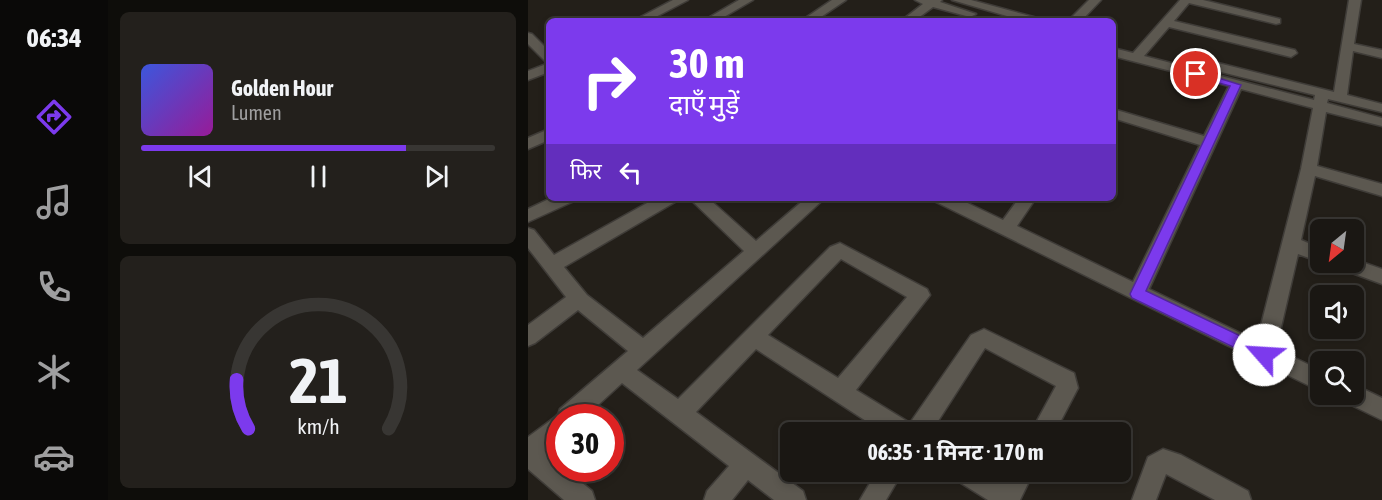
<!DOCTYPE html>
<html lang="hi">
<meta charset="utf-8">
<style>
:root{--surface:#1a1713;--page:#23201c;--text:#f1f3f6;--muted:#9f9fa0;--line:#383633;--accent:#7c3aed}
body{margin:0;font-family:"Asap Condensed","Noto Sans Devanagari",sans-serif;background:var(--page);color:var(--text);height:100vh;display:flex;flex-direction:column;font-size:22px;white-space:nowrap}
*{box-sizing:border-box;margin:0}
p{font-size:20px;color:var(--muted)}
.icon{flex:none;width:33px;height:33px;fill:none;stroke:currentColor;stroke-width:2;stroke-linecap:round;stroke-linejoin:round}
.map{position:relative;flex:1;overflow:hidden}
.details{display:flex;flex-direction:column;gap:12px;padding:12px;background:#0e0d0a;width:420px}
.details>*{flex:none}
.top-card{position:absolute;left:18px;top:18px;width:570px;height:183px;border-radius:9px;box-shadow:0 3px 9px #0003,0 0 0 2px var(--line);background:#7c3aed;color:#fff;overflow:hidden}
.needle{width:39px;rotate:209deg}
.controls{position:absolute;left:782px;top:219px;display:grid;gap:12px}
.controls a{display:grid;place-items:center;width:54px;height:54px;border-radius:9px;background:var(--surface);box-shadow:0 3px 9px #0003,0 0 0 2px var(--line);font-size:30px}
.speed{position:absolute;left:18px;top:404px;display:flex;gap:12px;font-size:30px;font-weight:700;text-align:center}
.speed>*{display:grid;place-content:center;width:78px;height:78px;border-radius:50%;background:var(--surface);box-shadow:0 3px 9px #0003,0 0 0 2px var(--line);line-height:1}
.speed .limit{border:9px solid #d22;background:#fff;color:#111}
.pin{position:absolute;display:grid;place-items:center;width:51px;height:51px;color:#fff;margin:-26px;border:3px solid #fff;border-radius:50%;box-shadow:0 2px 6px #0007}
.me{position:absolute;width:66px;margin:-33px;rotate:296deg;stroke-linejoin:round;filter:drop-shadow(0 0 4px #0008)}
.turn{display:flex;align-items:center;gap:21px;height:126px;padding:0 24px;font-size:27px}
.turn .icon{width:78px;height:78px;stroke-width:2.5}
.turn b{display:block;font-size:42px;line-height:51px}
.then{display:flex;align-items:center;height:57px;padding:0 24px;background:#0003;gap:12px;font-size:22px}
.details .card{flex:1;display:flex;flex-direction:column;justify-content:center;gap:9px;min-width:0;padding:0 21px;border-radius:9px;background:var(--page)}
.details .dial{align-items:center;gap:0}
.dial svg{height:156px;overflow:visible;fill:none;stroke:var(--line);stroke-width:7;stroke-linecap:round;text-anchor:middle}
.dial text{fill:var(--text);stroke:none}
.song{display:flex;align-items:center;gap:18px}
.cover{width:72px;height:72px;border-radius:9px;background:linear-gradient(135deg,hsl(230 70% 55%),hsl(300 70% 35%))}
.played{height:6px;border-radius:3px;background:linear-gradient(90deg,var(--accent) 75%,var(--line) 75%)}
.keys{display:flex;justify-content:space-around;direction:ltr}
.trip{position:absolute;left:252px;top:422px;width:351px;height:60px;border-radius:9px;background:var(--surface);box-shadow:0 3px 9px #0003,0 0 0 2px var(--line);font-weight:700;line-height:60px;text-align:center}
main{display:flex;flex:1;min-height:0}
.tabs{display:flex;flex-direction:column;width:108px;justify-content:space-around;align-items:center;background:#0a0908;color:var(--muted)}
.tabs .icon{width:42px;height:42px}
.tabs .on{color:var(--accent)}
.tabs b{font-size:27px;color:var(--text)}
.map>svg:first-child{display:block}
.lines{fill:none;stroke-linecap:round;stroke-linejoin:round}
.minor-casing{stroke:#3f3c38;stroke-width:3}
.minor{fill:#5c5850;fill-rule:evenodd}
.route{fill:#7c3aed;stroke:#51269a;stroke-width:1.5}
</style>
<main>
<nav class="tabs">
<b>06:34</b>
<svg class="icon on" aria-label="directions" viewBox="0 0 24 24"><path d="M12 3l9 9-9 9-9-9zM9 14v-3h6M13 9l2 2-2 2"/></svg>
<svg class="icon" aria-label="music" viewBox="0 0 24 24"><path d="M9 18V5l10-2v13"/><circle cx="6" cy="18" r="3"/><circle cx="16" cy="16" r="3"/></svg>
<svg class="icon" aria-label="phone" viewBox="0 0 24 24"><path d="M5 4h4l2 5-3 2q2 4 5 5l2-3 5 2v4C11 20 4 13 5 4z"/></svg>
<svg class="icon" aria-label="climate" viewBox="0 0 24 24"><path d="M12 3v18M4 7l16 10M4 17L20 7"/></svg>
<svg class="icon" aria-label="car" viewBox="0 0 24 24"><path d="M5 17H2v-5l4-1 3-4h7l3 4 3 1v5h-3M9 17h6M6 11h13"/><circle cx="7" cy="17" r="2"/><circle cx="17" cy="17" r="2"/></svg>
</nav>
<section class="details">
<div class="card">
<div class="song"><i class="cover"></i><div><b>Golden Hour</b><p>Lumen</p></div></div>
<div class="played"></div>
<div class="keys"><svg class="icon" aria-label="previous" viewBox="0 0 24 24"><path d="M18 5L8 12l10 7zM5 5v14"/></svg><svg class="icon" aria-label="pause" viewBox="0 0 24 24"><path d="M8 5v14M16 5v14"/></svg><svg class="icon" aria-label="next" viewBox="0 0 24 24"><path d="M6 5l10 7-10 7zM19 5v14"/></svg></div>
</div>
<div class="card dial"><svg viewBox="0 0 100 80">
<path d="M14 69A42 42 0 1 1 86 69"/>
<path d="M14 69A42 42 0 0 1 8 44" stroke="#7c3aed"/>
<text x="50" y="56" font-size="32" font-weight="700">21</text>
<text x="50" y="72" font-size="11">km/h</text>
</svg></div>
</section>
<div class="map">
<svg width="854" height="500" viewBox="0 0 854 500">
<rect width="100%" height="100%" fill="#231f19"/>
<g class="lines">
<g class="minor-casing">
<g id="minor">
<path d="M145,0H160L120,21H105Z"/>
<path d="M211,0H225L189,21H175Z"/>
<path d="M304,0H318L287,21H273Z"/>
<path d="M387,0H414L412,2L448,14L442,17L405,7L386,21H373L395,4Z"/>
<path d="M424,0H443L513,19L515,21H496Z"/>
<path d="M561,0H573L553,21H540Z"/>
<path d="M652,0H675L752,19V23L748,24L661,3L646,21L767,50L769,53L763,57L641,27L616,56L786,100L787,95L681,69L680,66L686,62L806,92L821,0H833L826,44L854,50V58L825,51L819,95L854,104V112L800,99L799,103L854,118V126L798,112L789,166L854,184V196L787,176L773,240L792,248V262L770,254L748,349L792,370V391L408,202L406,198H429L475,220L491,198H508L489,226L605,282L672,145L585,118V109L676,136L701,86L585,56V48L605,53ZM713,89L785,108L773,169L729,341L621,289Z"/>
<path d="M0,33L4,34L21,51V62L17,61L0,44Z"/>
<path d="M21,63V72L0,80V71Z"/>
<path d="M21,129V140L0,149V138Z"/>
<path d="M23,198H46L44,202L0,222V209Z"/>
<path d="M128,198H149L147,202L36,267L59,295L115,338L216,251L161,198H180L228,241L278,198H297L109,370L150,399L302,247L312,243L399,289L402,295L328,390L382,423L443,335L456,329L546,373L550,388L527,432H503L528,386L457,348L403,432H355L228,349L168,412L275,491L278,500H246L220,480L204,500H176L179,491L201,466L94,383L57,417H32V441L18,453L32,464V468H36L64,491L67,500H36L0,469V437L30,415L32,409L100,351L50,310L7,343L0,346V325L38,297L0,248V228L6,230L26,255ZM313,259L379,297L310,378L240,335Z"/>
<path d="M825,259L854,269V284L808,267L805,262H825Z"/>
<path d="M825,384L854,398V420L815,401L812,394H825Z"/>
<path d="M635,449L653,455L720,491L723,500H687L638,474L628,500H604L620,457Z"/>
<path d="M349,471H375L358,500H332Z"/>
<path d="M425,471H459L475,481L481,471H506L492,500H460L428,480Z"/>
</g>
</g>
<use href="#minor" class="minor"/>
</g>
<path class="route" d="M664,72H671L713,85L618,291L742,350L744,355L742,360L736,362L604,298L602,294L702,86L664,76Z"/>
</svg>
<div class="controls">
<a><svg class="needle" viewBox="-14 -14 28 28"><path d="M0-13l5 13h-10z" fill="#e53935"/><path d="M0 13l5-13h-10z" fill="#9f9fa0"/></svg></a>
<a><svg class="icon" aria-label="sound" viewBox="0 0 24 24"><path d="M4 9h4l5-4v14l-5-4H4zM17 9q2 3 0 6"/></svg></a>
<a><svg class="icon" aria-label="search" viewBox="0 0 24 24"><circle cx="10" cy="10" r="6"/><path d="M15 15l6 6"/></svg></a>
</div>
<div class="speed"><div class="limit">30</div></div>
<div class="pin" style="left:668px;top:74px;background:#d93025"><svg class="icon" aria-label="arrive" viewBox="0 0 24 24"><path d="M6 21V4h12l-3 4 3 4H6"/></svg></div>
<svg class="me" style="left:736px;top:355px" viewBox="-20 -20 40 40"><circle r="19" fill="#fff"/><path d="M0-13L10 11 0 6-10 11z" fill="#7c3aed"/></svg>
<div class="trip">06:35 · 1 मिनट · 170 m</div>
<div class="top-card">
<div class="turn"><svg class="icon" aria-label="right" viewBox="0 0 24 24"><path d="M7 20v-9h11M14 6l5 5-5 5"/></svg><div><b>30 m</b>दाएँ मुड़ें</div></div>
<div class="then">फिर<svg class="icon" aria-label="left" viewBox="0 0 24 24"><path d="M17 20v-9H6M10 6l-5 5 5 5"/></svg></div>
</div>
</div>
</main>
